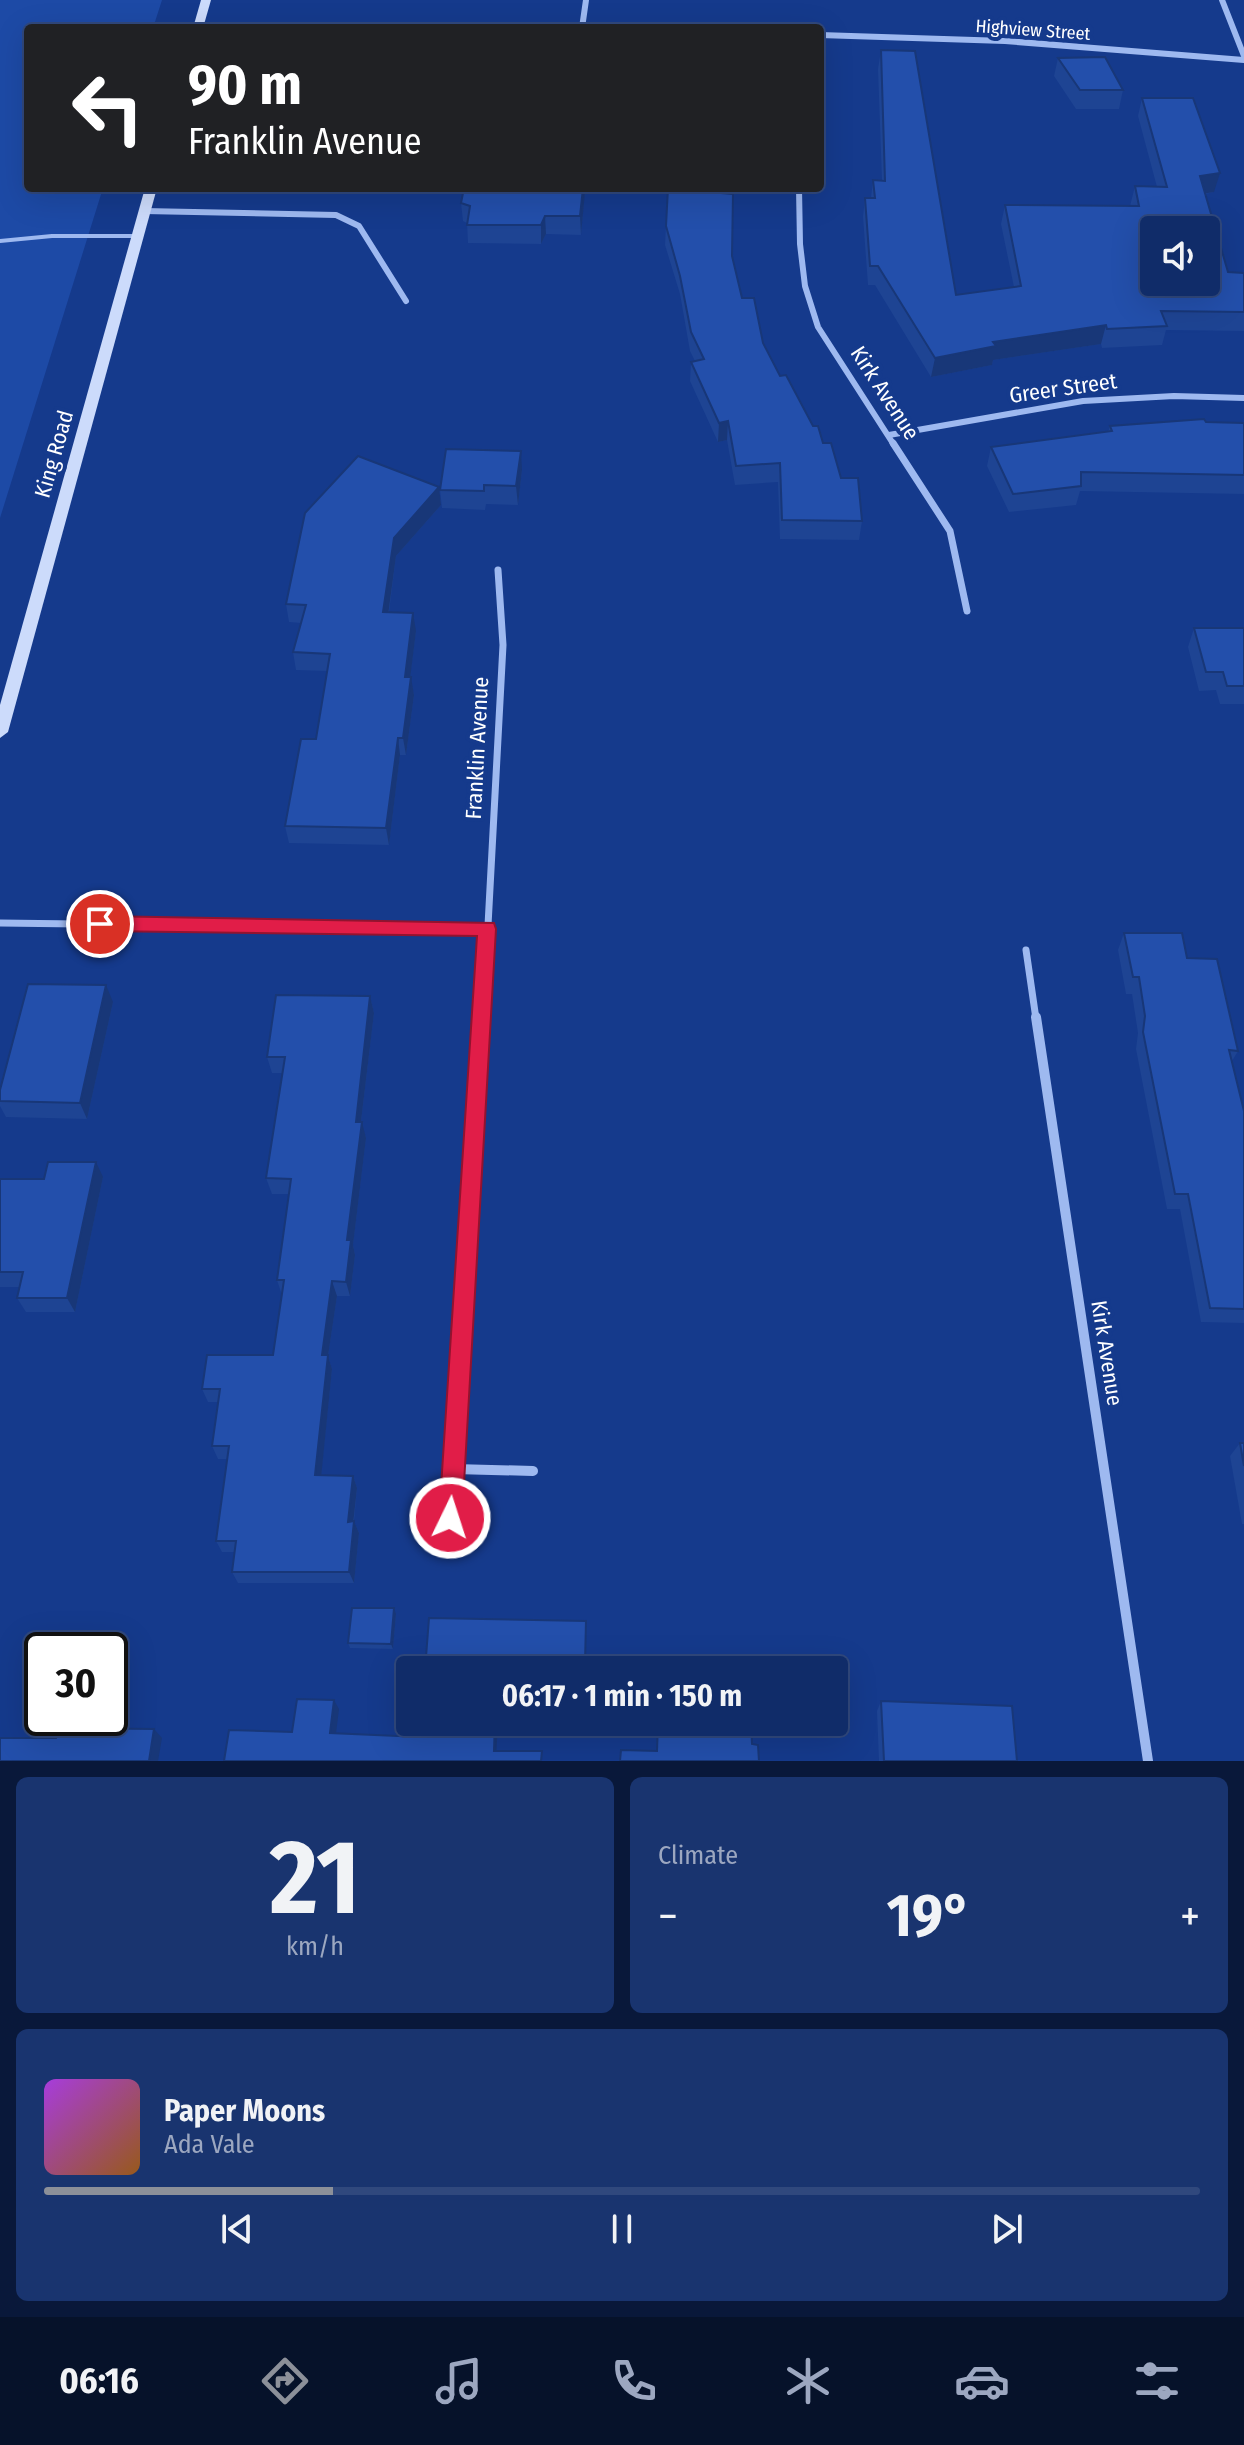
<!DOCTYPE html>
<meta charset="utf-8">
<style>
:root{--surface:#102c69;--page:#19346f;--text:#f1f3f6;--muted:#9ca7c0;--line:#30487d;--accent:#8c9099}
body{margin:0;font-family:"Fira Sans Condensed",sans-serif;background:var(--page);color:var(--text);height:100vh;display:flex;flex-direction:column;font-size:30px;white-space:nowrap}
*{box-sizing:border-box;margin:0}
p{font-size:26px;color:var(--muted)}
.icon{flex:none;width:44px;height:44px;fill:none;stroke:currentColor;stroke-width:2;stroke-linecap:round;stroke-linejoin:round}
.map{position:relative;height:1761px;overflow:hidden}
.sheet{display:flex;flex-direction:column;gap:16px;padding:16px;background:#09183a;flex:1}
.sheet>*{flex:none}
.top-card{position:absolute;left:24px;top:24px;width:800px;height:168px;border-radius:8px;box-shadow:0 8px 32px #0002,0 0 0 2px var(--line);background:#202124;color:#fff;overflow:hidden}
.buttons{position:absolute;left:1140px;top:216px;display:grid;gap:16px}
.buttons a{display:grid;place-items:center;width:80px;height:80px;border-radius:8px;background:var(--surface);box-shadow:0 8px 32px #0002,0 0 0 2px var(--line);font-size:40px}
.speed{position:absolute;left:24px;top:1632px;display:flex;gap:16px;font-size:40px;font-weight:700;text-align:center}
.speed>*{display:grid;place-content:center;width:104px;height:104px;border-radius:50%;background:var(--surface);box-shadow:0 8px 32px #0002,0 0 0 2px var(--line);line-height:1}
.speed .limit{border:4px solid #111;border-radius:12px;background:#fff;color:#111}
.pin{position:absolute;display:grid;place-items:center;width:68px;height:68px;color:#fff;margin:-34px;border:4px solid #fff;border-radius:50%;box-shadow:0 2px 8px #0007}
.me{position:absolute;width:88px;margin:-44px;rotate:4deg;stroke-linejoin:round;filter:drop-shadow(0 0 6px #0008)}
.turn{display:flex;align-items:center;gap:28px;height:168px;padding:0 32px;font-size:36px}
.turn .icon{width:104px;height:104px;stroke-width:2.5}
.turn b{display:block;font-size:56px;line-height:68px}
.big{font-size:60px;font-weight:700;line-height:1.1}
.sheet .widget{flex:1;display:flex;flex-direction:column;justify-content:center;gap:12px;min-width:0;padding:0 28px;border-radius:12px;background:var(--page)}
.sheet .dial{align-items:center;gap:0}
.dial b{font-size:104px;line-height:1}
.song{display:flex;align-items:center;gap:24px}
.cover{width:96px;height:96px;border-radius:12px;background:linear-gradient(135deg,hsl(280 70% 55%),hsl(30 70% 35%))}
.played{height:8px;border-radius:4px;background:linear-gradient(90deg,var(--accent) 25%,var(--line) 25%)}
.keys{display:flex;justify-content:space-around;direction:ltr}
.heat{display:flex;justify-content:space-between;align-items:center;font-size:44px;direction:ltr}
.sheet .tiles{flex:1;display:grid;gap:16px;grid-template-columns:1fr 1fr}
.widget:last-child{grid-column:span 2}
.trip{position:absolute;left:396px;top:1656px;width:452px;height:80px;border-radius:8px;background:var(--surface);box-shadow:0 8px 32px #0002,0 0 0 2px var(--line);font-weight:700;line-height:80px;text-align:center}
.tab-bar{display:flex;height:128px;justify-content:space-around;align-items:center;background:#06122a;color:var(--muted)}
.tab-bar .icon{width:56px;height:56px}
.tab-bar .on{color:var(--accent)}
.tab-bar b{font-size:36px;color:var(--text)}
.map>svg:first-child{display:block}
.green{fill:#1d4aa6}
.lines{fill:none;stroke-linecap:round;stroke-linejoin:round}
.lane{stroke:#9eb9f0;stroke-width:4}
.street-far2{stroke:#9eb9f0;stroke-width:6}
.street-far1{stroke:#9eb9f0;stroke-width:7}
.street{stroke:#9eb9f0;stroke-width:10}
.secondary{fill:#ccdbfb;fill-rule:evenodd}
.wall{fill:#1e4493}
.shaded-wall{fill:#183778}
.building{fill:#234fab;stroke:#183778;stroke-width:2;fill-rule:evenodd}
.route{fill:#e11d48;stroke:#92132f;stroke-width:2}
.labels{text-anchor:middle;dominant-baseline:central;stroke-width:8;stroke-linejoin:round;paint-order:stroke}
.far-street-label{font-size:18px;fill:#fff;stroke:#153a8c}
.street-label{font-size:22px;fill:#fff;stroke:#153a8c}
</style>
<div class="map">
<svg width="1244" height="1761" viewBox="0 0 1244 1761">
<rect width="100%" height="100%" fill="#153a8c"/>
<path class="green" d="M0,0H162L153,28H28V188H103L0,518Z"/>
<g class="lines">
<path class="lane" d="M0,241L52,236H138"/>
<g class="street-far2">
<path d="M1222,0L1244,56"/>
<path d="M199,25L404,28"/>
<path d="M582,28L586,0"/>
<path d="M820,35L1005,41L1244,60"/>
<path d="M799,188L800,244L805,286L818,327L894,445"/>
<path d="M144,211L336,215L359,226L406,301"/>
<path d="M889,435L1083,401L1174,396L1244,398"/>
</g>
<g class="street-far1">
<path d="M893,443L950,531L967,611"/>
<path d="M0,923L487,929"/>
<path d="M1026,950L1036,1019"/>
<path d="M483,1019L503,645L498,570"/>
</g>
<g class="street">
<path d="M1036,1017L1148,1761"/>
<path d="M454,1469L533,1471"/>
<path d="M449,1542L483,1017"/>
</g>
<g class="secondary">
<path d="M201,0H211L203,28H193Z"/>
<path d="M145,188H157L8,732L0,738V705Z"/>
</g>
</g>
<g class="wall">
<path d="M881,50L956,295L1014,287L1001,224L1005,205L1130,206L1135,186L1157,187L1138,116L1142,98L1214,192L1205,194L1228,272L1244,273V331L1166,330L1162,345L1102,348L1101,344L993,360L992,365L931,377L875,285H868L863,217L865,198H871L873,180L882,181L878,69Z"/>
<path d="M1058,58L1123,90L1119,109H1076L1054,76Z"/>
<path d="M464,188H585L581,235L546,234L541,244L468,243L467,223L463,221L461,203Z"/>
<path d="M668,188L722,193L732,256L742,298L780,376L823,443L841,478L862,521L859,540L780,539L778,482L735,485L727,440L718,442L690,381L691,362L695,361L690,351L680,294L665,245Z"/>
<path d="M1206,422L1244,423V494L1080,491L1076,505L1009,512L987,466L991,447L1108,432L1110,426Z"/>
<path d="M522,470L518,505L486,504L485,510L442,508L440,490Z"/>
<path d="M439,487L441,505L396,556L389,612L416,631L410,677L414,695L406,755H400L389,845L289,843L285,826L316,739L327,671L296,670L293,652L301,623L289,622L286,604Z"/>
<path d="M1194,628H1244V704H1220L1216,690L1199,691L1188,647Z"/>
<path d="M1124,933L1187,958L1238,1051L1232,1061L1244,1111V1323L1201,1322L1180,1209H1167L1136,1049L1138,1033L1132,994H1126L1118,950Z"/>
<path d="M370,996L374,1013L361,1122L366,1138L353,1245L355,1255L350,1296H337L328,1356L332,1369L321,1475L353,1476L357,1488L354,1521L359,1533L354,1583H238L232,1572L234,1552H222L216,1541L227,1459H218L212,1446L218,1402H208L202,1389L273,1355L282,1295L277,1280L289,1194H272L266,1178L283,1073H272L267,1057Z"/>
<path d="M113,1002L87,1119L6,1117L0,1106V1090Z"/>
<path d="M103,1177L75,1312H26L17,1298L19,1287H0V1179Z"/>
<path d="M1240,1443H1244V1524H1242L1230,1456Z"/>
<path d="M396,1614L393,1649L350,1648L348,1643Z"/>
<path d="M586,1621V1670H425Z"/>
<path d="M881,1701L1017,1761H879L877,1711Z"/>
</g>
<g class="shaded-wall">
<path d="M1220,173L1214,192L1195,195L1200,176Z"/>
<path d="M583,188H585V192L581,235L580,216Z"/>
<path d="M545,216L546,234L541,244V225Z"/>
<path d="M1106,325L1101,344L993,360L992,365L931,377L935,358L993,342Z"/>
<path d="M728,421L727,440L718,442L719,423Z"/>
<path d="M521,451L522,470L518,505L516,486Z"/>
<path d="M439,487L441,505L396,556L386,630L383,612L394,538Z"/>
<path d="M413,613L416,631L408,695L405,677Z"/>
<path d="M411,677L414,695L406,755L403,738Z"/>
<path d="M398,738L400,755L389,845L386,828Z"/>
<path d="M106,985L113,1002L87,1119L80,1103Z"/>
<path d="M370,996L374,1013L359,1138L356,1122Z"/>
<path d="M362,1122L366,1138L353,1245L355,1255L350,1296L346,1282L347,1240Z"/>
<path d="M96,1162L103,1177L75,1312L67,1298Z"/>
<path d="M332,1281L337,1296L328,1356L332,1369L320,1488L315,1475L322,1355Z"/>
<path d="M353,1476L357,1488L352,1533L348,1522Z"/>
<path d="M354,1521L359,1533L354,1583L349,1572Z"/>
<path d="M394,1608L396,1614L393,1649L391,1644Z"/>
<path d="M334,1700L339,1709L335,1742L330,1733Z"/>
<path d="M495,1722H498L496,1759L494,1751Z"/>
<path d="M154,1729L162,1738L158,1761H149Z"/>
</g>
<g class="building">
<path d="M881,50L915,51L956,295L1021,286L1005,205L1139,206L1135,186L1167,187L1142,98H1193L1220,173L1200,176L1228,272L1244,273V312L1161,311L1167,326L1107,329L1106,325L993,342L996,346L935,358L878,266H870L865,198H875L873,180L885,181ZM1154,230H1206V282H1154Z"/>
<path d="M1105,57L1123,90H1080L1058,58Z"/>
<path d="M464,188H583L580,216H545L541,225H467L470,206L461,203Z"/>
<path d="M668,188H722V193L733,194L732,256L742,298H754L763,343L780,376L786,375L813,426H818L823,443H831L841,478H858L862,521L782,520L780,463L736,466L728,421L719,423L691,362L704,359L691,332L680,276L666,226Z"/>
<path d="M1204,419L1206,422L1244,423V475L1081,472V486L1013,494L991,447L1112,431L1110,426Z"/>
<path d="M446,449L521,451L516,486L484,485V491L440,490Z"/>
<path d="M358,456L439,487L394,538L383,612L413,613L405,677H411L403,738H398L386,828L285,826L301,739H316L330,654L293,652L306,605L286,604L305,513Z"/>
<path d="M1194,628H1244V686H1227L1223,672H1206Z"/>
<path d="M1124,933H1182L1187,958L1217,959L1238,1051L1229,1050L1244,1111V1309L1210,1308L1188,1194H1175L1143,1032L1145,1016L1139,977H1133Z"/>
<path d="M28,984L106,985L80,1103L0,1101V1090Z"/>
<path d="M276,995L370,996L356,1122H362L347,1240H351L346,1282L332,1281L322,1355H328L315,1475L353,1476L348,1522L354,1521L349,1572H232L236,1541H216L229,1446H212L220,1389H202L207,1355H273L284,1280H277L291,1179L266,1178L285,1057H267Z"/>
<path d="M48,1162H96L67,1298H17L23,1272H0V1179H44Z"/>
<path d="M1240,1443H1244V1466Z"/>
<path d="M352,1608H394L391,1644L348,1643Z"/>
<path d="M429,1618L586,1621L585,1663L506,1660L505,1670H425Z"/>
<path d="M297,1699L334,1700L330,1733L420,1737L421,1722H495L494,1751H542L541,1761H224L229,1730L292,1732Z"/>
<path d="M881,1701L1012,1706L1017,1761H884Z"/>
<path d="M658,1722H751L752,1744L758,1745L759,1761H620L621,1750L657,1751Z"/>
<path d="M58,1728L154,1729L149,1761H0V1738H56Z"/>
</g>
<path class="route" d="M100,916L494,923L496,929L462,1518L459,1526L450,1529L442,1526L439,1518L477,936L100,931L94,929L91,924L94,918Z"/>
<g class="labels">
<g class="far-street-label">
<text transform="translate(1033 30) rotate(4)">Highview Street</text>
</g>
<g class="street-label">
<text transform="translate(1063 388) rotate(-8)">Greer Street</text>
<text transform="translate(885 393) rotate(57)">Kirk Avenue</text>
<text transform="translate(54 454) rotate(-74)">King Road</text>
<text transform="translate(477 748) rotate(-87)">Franklin Avenue</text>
<text transform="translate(1107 1353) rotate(81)">Kirk Avenue</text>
</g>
</g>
</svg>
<div class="buttons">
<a><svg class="icon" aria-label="sound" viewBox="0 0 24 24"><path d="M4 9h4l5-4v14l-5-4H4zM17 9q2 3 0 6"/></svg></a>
</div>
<div class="speed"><div class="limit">30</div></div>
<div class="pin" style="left:100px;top:924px;background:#d93025"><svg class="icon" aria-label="arrive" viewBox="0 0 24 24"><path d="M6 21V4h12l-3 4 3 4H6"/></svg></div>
<svg class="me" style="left:450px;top:1518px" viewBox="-20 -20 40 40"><circle r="17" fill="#e11d48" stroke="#fff" stroke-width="3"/><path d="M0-11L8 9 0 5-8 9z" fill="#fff"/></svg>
<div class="trip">06:17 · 1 min · 150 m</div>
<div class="top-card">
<div class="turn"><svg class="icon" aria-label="left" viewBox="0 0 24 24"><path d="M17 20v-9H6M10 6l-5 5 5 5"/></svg><div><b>90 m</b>Franklin Avenue</div></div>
</div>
</div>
<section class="sheet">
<div class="tiles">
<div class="widget dial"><b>21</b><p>km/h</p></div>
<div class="widget"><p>Climate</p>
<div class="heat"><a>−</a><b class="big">19°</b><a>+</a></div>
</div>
<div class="widget">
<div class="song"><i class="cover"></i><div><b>Paper Moons</b><p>Ada Vale</p></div></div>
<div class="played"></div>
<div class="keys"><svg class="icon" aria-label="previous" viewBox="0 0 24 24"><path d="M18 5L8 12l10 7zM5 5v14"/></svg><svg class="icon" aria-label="pause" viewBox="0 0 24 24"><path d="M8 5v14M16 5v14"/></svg><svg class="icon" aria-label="next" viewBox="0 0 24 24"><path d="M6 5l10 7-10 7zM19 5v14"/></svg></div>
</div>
</div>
</section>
<nav class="tab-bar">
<b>06:16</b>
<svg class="icon on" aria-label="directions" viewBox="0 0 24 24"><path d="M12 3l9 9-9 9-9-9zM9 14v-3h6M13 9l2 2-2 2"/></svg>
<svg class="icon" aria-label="music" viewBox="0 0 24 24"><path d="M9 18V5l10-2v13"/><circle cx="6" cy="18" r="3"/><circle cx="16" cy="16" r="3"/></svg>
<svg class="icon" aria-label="phone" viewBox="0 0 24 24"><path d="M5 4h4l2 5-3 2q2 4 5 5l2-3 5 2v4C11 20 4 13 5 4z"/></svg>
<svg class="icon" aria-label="climate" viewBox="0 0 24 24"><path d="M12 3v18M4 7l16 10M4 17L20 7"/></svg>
<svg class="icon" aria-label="car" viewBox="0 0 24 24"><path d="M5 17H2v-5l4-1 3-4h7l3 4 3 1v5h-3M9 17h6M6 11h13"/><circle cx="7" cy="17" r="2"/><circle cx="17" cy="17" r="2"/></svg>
<svg class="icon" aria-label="filters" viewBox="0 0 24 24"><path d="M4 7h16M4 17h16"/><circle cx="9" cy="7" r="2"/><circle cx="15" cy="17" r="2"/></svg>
</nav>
